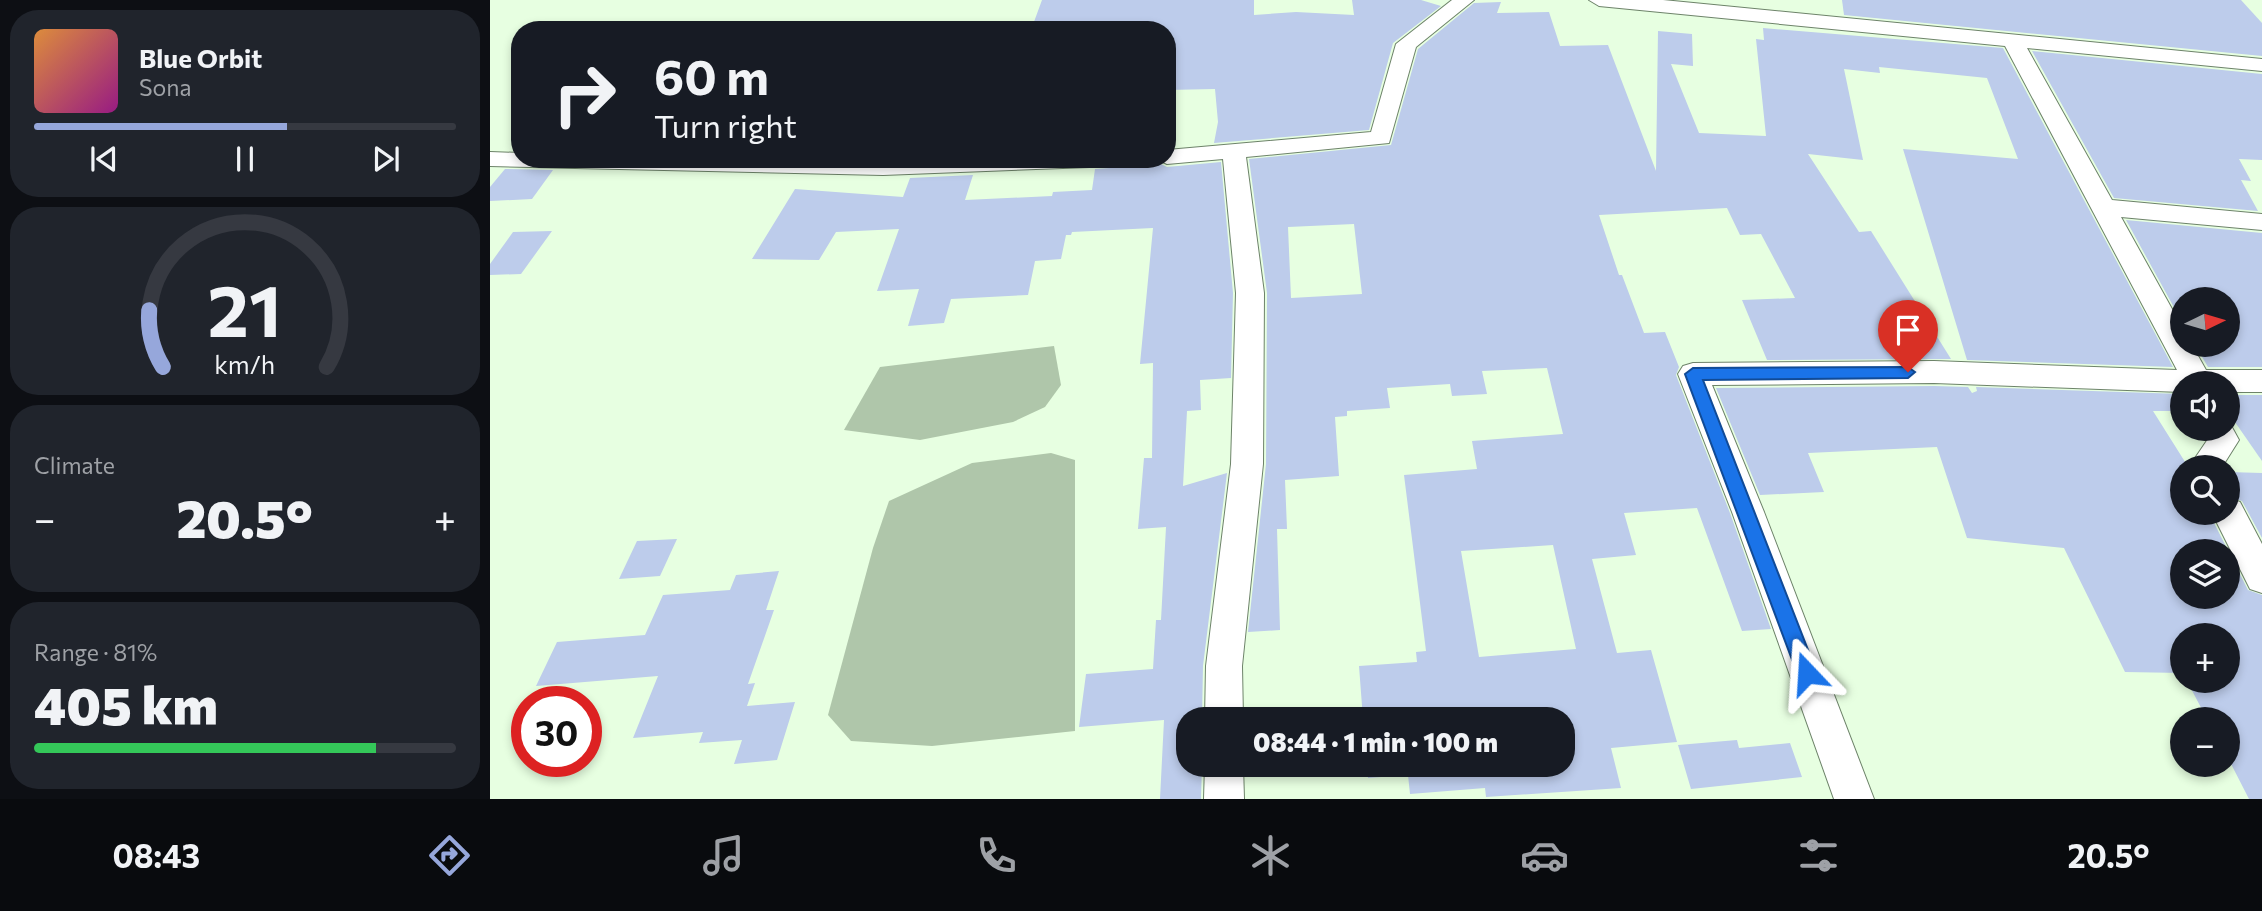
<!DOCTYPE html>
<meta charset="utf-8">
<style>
:root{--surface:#171b24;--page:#20242c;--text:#f1f3f6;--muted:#9ea1a6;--line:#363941;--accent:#96a7db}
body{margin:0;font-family:Commissioner,sans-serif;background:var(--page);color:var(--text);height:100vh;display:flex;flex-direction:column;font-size:26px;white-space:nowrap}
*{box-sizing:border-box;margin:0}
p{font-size:23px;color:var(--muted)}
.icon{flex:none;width:38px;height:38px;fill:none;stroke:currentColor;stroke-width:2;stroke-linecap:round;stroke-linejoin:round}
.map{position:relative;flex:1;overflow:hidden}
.panel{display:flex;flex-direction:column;gap:10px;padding:10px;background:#0d0f14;width:490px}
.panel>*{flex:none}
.guide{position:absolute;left:21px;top:21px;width:665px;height:147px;border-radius:28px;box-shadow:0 4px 10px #0003;background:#171b24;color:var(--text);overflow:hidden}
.needle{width:46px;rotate:85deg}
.controls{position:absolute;left:1680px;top:287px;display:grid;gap:14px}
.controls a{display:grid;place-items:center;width:70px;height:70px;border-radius:50%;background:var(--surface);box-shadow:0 4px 10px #0003;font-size:35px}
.speed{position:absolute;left:21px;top:686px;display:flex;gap:14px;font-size:35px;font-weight:700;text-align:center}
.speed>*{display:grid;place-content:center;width:91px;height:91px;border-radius:50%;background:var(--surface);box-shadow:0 4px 10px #0003;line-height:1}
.speed .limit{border:10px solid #d22;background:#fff;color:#111}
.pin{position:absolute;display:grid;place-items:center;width:60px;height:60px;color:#fff;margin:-72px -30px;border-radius:50% 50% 50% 0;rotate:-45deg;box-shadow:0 0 7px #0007}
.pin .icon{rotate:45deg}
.me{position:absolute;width:77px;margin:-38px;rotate:340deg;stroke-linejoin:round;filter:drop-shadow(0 0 5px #0008)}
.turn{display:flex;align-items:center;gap:24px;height:147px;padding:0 28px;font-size:32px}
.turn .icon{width:91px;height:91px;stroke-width:2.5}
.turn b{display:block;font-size:49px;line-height:60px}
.big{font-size:52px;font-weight:800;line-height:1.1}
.panel .widget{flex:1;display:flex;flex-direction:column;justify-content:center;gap:10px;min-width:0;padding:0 24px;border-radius:28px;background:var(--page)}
.panel .dial{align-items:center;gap:0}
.dial svg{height:182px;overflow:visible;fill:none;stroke:var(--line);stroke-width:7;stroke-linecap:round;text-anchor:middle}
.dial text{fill:var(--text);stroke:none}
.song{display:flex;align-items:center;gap:21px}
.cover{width:84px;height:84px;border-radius:10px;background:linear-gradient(135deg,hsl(30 70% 55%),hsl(310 70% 35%))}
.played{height:7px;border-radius:4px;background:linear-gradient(90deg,var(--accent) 60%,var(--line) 60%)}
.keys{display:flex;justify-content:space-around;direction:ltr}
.heat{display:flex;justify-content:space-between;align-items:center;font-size:38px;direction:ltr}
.charge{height:10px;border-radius:5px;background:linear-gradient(90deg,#34c759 81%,var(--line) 0)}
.trip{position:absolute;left:686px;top:707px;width:399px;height:70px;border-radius:28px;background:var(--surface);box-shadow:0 4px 10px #0003;font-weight:800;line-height:70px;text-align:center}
.menu{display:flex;height:112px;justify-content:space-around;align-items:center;background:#090b0e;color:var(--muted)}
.menu .icon{width:49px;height:49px}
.menu .active{color:var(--accent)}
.menu b{font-size:32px;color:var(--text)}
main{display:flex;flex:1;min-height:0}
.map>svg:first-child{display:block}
.water{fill:#afc6aa}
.building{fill:#bdcceb;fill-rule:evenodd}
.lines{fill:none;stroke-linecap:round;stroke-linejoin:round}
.street-casing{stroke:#6d8369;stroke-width:2}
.street{fill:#fff;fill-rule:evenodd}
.route{fill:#1a73e8;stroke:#114b97;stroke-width:2}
</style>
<main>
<section class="panel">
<div class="widget">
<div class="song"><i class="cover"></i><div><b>Blue Orbit</b><p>Sona</p></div></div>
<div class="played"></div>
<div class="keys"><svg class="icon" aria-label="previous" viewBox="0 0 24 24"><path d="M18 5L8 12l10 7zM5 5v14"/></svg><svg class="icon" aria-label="pause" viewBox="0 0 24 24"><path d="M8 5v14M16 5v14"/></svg><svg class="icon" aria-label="next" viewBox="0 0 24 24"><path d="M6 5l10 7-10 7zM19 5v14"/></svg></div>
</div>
<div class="widget dial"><svg viewBox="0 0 100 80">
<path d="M14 69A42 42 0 1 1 86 69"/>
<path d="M14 69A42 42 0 0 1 8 44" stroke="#96a7db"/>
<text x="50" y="56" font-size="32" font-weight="700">21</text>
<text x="50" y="72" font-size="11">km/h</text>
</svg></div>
<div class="widget"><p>Climate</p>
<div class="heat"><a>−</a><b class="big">20.5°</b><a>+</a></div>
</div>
<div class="widget"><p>Range · 81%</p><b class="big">405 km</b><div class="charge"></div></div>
</section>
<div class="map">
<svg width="1772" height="799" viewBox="0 0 1772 799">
<rect width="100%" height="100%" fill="#e7ffe1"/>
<g class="water">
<path d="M564,346L571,385L555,407L523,422L430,440L354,430L390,367Z"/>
<path d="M561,453L585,460V731L442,746L361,741L338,715L383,548L399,501L482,463Z"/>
</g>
<g class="building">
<path d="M552,0H764V15L806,12L864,15L862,0H931L951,6L903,43L879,130L724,143L728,122L725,89L677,90V30H541Z"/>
<path d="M1352,0H1751L1772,23V56L1354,15Z"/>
<path d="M1011,2L1007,13L1059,12L1070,46L1118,45L1166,171L1168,31L1202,34L1203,66L1181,64L1209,133L1276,136L1266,39L1274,40L1273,28L1513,48L1683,367L1477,360L1413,149L1528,159L1497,78L1389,67L1390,73L1354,69L1373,160L1318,154L1369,232L1381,231L1461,359L1277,360L1252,300L1305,298L1271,234L1250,235L1237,208L1109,215L1129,275H1132L1154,333L1175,332L1189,367L1186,375L1240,513L1281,629L1252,631L1207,508L1134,513L1146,555L1102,559L1127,653L1161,650L1187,742L1121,748L1131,788L996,797L995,788L920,794L918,775L878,778L877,765H1073V719H873L869,666L927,662L926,652L936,651L914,475L987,469L982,441L1073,434L1057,368L992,371L997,394L962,396L960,384L897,388L900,408L857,411V416L845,417L849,476L795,480L797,529H787L790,630L758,632L776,464L777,293L759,159L901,145L928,49L984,3ZM864,224L872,294L801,298L798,227ZM1063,545L1086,649L989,657L971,551Z"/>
<path d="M1542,51L1772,74V160L1749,159L1761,181L1751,180L1768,211L1624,198Z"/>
<path d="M731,162L743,293L741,378L710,380L711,410L697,411L693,486L737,473L713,666L712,719H698V765H712L711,799H670L674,720L589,727L596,674L663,669L666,620H671L676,527L648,529L654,458H662L663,363L650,364L663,228L582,232L581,235H576L571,259L545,261L538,295L461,299L454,323L418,326L429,289L387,291L409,229L346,232L329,260L262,259L305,189L413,197L420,178L483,175L475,200L562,196L563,192L602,190L605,169L648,166V164L669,163L677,167Z"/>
<path d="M15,169L63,170L42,199L0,201V187Z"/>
<path d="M1636,220L1772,233V367H1718L1705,345H1738V299H1692V322Z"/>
<path d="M62,231L31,274L0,275V264L23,232Z"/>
<path d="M1444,386L1478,387L1482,393L1487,391L1486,387L1692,394V411H1663L1697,465L1692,467V513H1719L1758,590L1772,595V799H1759L1738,758V719H1717L1697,681H1738V635H1692V673L1635,672L1574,548L1477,538L1447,447L1318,453L1334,492L1270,495L1226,388ZM1692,551H1738V597H1692Z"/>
<path d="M1738,395H1772V461L1738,412Z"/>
<path d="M1738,472L1772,473V538L1752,501L1738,496Z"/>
<path d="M187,539L170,576L129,579L147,541Z"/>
<path d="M289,571L276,610H284L258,684L265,683L257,706L305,702L287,760L244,764L252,740L209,743L213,732L143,738L168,676L46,686L67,642L155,635L173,595L240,590L246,575Z"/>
<path d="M1247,740L1249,748L1300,743L1312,777L1201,789L1188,745Z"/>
</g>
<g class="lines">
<g class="street-casing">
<g id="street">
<path d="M962,0H984L926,47L899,143L756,157L774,293L773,464L752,666L753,719H715L716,666L741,464L746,293L733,159L677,164L667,159H677V150L881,132L906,44Z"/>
<path d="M1099,0H1173L1772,59V71L1537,48L1622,200L1772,214V230L1631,217L1692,327V345H1702L1716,370H1772V392H1738V383H1692V392L1444,383L1222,385L1274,512L1384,799H1344L1242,512L1188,374L1193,366L1203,363L1444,361L1687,370L1515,46L1109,6Z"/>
<path d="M0,152L30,153V159H638L634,164L626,166L393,175L0,166Z"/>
<path d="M1738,420L1749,440L1732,467H1699L1718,439L1714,429H1738Z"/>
<path d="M1738,498L1750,502L1772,544V593L1760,589L1722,513H1738Z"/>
<path d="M715,765H753L754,799H714Z"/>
</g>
</g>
<use href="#street" class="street"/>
</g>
<path class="route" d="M1418,367L1425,372L1418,378L1213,380L1327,673L1324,680L1317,683L1310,680L1307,673L1195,374L1203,368Z"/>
</svg>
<div class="controls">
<a><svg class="needle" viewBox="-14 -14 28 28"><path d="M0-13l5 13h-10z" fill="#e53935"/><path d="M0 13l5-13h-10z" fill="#9ea1a6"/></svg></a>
<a><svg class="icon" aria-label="sound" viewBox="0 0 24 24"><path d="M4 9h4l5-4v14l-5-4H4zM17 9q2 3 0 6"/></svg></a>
<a><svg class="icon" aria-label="search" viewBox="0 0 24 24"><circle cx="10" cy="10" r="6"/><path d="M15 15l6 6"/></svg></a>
<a><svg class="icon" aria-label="layers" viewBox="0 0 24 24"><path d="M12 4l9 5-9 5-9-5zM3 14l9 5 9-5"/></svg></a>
<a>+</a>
<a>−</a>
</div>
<div class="speed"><div class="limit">30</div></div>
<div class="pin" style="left:1418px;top:372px;background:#d93025"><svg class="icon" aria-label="arrive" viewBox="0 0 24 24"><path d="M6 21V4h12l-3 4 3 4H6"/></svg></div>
<svg class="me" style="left:1317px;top:673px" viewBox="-20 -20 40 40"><path d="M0-17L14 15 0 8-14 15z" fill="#1a73e8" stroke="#fff" stroke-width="4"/></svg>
<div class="trip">08:44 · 1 min · 100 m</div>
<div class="guide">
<div class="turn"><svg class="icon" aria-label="right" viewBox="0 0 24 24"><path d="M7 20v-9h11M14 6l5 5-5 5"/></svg><div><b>60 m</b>Turn right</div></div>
</div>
</div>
</main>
<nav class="menu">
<b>08:43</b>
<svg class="icon active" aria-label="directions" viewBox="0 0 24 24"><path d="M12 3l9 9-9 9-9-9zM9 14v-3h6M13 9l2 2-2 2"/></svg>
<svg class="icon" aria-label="music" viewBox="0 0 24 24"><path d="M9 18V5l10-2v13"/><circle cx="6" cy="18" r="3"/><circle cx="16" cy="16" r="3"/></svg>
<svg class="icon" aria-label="phone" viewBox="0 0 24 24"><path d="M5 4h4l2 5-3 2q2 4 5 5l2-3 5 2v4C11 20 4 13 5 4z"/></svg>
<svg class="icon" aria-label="climate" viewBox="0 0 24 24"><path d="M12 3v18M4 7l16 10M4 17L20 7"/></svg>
<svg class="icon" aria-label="car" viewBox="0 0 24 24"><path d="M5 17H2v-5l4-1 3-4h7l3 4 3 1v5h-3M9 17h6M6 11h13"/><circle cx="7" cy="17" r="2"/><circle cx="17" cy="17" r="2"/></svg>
<svg class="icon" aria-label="filters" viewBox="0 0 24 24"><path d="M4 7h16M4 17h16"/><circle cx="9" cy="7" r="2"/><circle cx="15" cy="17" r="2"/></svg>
<b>20.5°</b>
</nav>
